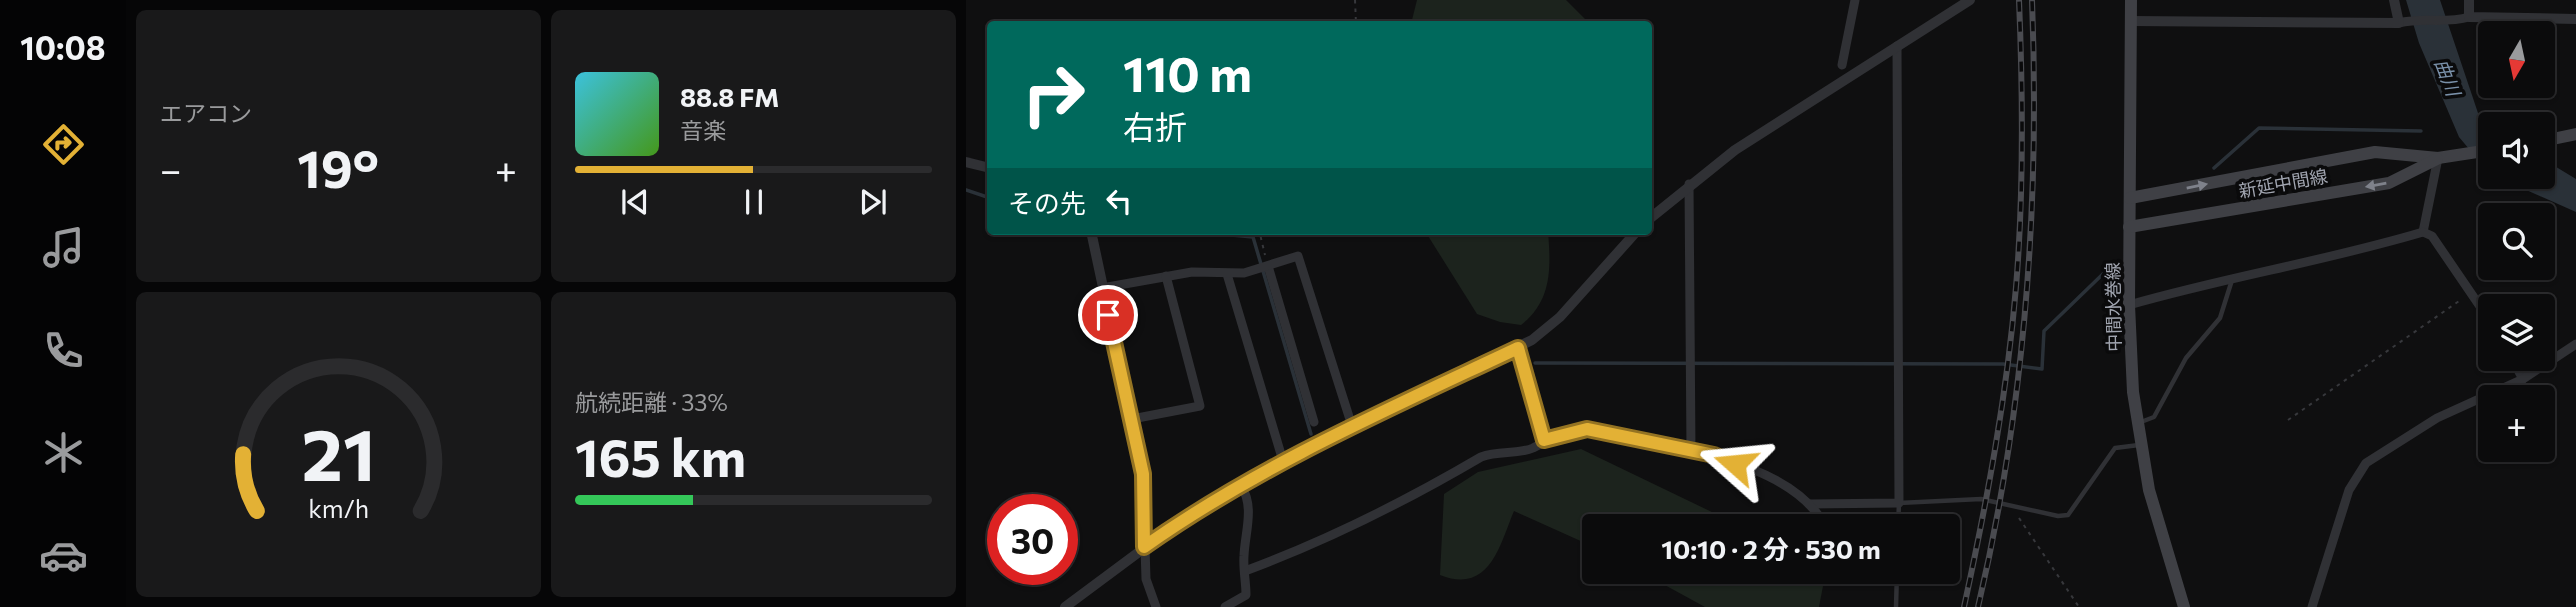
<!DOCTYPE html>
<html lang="ja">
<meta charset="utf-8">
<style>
:root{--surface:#0b0b0c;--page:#19191a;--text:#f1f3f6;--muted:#9a9b9d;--line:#2b2b2d;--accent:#e3b135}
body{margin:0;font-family:Commissioner,"Noto Sans JP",sans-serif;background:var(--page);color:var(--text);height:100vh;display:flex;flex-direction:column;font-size:26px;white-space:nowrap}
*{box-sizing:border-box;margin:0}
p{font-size:23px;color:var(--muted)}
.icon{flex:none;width:38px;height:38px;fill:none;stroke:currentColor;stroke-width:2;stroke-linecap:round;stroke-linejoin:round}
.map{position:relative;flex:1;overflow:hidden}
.drawer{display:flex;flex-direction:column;gap:10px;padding:10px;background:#060607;width:840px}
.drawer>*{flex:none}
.top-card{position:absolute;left:21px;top:21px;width:665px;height:214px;border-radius:7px;box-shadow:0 2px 5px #0004,0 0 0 2px var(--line);background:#00695c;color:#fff;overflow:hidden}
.needle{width:46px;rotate:189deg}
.buttons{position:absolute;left:1512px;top:21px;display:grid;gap:14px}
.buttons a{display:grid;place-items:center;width:77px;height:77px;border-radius:7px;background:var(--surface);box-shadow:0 2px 5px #0004,0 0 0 2px var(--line);font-size:35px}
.speed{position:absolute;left:21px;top:494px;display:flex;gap:14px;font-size:35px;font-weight:700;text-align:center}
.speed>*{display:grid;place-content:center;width:91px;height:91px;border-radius:50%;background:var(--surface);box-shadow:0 2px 5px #0004,0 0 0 2px var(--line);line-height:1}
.speed .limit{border:10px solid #d22;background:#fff;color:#111}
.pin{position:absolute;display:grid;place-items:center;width:60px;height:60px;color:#fff;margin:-30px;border:4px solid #fff;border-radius:50%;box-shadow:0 2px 7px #0007}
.me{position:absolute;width:77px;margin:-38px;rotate:288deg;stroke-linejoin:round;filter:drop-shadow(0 0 5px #0008)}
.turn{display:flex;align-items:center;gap:24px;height:147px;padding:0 21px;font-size:32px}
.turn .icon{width:91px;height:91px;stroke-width:2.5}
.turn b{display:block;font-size:49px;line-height:60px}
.then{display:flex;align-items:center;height:66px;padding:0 21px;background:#0003;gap:14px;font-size:26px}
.big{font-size:52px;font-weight:700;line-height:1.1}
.drawer .card{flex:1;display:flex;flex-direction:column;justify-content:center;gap:10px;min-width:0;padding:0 24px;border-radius:10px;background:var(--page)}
.drawer .dial{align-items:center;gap:0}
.dial svg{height:182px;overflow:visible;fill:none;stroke:var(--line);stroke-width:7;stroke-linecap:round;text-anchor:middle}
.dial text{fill:var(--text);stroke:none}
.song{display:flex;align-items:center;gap:21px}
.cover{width:84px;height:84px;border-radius:10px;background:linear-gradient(135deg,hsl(190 70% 55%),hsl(100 70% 35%))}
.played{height:7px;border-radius:4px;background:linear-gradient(90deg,var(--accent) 50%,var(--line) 50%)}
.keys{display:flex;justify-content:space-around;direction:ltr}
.heat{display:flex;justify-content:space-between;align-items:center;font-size:38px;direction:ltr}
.charge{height:10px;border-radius:5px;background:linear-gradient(90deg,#34c759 33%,var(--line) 0)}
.drawer .tiles{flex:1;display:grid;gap:10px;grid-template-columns:repeat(2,1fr)}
.trip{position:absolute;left:616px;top:514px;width:378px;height:70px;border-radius:7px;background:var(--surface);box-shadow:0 2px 5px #0004,0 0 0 2px var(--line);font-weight:700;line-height:70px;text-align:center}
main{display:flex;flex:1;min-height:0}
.dock{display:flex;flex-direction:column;width:126px;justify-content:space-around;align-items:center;background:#040405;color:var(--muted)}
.dock .icon{width:49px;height:49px}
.dock .current{color:var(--accent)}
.dock b{font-size:32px;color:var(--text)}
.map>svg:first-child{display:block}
.green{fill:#1c231d}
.water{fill:#2a3138}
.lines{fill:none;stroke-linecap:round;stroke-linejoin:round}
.stream{stroke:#2a3138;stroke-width:3.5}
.path{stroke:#37383c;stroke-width:2;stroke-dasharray:3.5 5;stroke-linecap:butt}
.service{stroke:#303135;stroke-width:4.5}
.minor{stroke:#303135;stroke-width:9}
.tertiary{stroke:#303135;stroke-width:10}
.secondary{stroke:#3f4045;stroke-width:12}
.rail-casing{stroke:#4a4b50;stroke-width:6}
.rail{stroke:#0a0a0b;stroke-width:3.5;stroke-dasharray:10;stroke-linecap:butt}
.oneway{fill:#7f828b}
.route-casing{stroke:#947322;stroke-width:18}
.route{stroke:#e3b135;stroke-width:12}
.labels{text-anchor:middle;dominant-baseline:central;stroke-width:7;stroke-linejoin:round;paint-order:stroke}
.street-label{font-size:18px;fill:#a1a5b0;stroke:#0a0a0b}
.water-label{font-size:19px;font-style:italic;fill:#7a91aa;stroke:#0a0a0b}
</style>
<main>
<nav class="dock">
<b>10:08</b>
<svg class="icon current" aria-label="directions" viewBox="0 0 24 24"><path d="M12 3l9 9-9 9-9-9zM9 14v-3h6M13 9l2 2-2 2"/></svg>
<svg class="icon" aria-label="music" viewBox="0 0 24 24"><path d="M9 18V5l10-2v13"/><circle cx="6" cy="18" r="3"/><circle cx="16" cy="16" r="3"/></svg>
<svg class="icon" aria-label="phone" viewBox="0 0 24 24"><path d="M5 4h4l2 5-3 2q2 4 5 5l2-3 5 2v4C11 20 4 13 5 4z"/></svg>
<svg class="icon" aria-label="climate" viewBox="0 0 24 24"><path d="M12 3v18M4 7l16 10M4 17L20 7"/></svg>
<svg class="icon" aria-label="car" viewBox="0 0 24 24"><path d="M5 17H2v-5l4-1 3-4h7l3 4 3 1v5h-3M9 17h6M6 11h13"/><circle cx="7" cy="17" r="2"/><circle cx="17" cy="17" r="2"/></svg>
</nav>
<section class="drawer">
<div class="tiles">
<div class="card"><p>エアコン</p>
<div class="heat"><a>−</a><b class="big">19°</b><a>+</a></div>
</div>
<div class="card">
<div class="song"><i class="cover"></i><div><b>88.8 FM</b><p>音楽</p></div></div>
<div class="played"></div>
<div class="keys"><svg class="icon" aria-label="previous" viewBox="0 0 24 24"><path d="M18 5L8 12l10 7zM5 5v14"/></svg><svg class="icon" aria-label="pause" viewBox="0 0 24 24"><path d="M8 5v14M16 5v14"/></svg><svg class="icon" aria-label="next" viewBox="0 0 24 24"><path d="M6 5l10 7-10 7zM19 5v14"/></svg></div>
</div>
<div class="card dial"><svg viewBox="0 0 100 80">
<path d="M14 69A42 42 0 1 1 86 69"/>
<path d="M14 69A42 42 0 0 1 8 44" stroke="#e3b135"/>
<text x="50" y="56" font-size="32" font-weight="700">21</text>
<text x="50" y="72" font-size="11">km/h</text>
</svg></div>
<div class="card"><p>航続距離 · 33%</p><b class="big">165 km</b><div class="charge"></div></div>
</div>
</section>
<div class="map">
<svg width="1610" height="607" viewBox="0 0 1610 607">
<rect width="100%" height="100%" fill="#0f0f10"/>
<g class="green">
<path d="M451,0H600L624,24H445Z"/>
<path d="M459,231H582C585,269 586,300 555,325L534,322L511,314Z"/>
<path d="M615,449L777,527H628V547L548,511C534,544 524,595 474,575L478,494L512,472Z"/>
<path d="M675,572H852L857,586L853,607H739Z"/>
</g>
<g class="water">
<path d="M1440,0H1474L1512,113L1527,124H1524V174L1493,137L1453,43Z"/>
<path d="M1577,159L1610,179V212L1531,177H1577Z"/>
</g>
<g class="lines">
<g class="stream">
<path d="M1248,168L1293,128L1455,131"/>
<path d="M0,190L24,198"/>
<path d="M222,231L287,237L345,434"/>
<path d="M569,363L1037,364L1076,369L1078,331L1141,270"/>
</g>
<g class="path">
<path d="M389,0L390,24"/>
<path d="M299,231L294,234L299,255"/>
<path d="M1322,420L1496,299"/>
<path d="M1053,518L1113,607"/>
</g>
<g class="service">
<path d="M1175,422L1188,417L1220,358L1254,318L1266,280"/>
<path d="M932,527L933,503L1015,499L1092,516L1102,515L1149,448L1173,445"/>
<path d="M930,607L931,572"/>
</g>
<g class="minor">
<path d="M1433,23C1456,17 1480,24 1503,17"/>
<path d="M876,65L889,0"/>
<path d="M723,184L725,451"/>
<path d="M1457,232L1472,158"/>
<path d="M302,266L348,422"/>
<path d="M261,274L317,461"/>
<path d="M136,288L226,272L278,273L332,256L386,426"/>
<path d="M1163,305C1260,277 1360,261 1457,232L1466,236L1524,321"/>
<path d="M552,348L578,440"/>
<path d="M1546,359L1557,379"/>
<path d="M166,419L234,406L200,276"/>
<path d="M843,504L933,503L931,46"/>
<path d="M179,547L180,579L190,607"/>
<path d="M279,571C360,541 440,501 515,457C533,450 551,455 567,448C581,441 599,430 616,430C634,429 655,436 673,440C734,453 828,467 860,527"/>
<path d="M259,607L280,595C280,582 277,569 278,556C279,531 289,508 275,485"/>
<path d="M1346,607L1383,490L1400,463L1471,418L1557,379L1610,344"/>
</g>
<g class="tertiary">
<path d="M1503,0V17L1610,19"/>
<path d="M1165,21L1433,23L1428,0"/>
<path d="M0,162L24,168"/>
<path d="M682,220L769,150L1004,0"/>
<path d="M125,231L177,475L179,547"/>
<path d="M99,607L220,517L317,461L566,340L594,317L671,231"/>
</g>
<g class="secondary">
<path d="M1165,0L1163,305L1167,392L1183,490L1218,607"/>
<path d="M1577,141L1610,134"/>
<path d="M1164,198L1409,152L1472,158L1524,150"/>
<path d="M1163,227L1423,183L1471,159"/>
</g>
<g class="rail-casing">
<g id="rail">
<path d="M998,607C1021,501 1041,395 1050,287C1058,191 1057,96 1053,0"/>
<path d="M1012,607C1059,407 1074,205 1066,0"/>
</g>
</g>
<use href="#rail" class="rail"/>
</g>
<defs><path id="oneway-solid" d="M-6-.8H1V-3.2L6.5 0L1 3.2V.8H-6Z" transform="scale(1.75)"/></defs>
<g class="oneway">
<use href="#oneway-solid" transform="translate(1410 185) rotate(170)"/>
<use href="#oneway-solid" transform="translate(1231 186) rotate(-11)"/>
</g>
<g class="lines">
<g class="route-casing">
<path id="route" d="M142,315L177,474L178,547C294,465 425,408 552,348L578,440L621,429L748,455L769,464"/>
</g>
<use href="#route" class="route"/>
</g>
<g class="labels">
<g class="street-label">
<text transform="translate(1317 183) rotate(-10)">新延中間線</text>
<text transform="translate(1147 307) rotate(-91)">中間水巻線</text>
</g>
<g class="water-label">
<text transform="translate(1482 77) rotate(69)">曲川</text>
</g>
</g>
</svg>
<div class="buttons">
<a><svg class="needle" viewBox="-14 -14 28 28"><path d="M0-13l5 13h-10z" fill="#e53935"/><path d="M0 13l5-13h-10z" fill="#9a9b9d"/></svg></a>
<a><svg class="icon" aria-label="sound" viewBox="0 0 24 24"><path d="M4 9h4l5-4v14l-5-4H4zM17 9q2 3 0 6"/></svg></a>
<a><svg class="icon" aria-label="search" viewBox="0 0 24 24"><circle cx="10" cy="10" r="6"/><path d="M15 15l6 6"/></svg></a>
<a><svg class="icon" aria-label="layers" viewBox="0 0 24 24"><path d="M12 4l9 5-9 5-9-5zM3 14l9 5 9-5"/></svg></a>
<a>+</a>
</div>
<div class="speed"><div class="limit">30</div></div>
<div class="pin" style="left:142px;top:315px;background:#d93025"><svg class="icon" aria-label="arrive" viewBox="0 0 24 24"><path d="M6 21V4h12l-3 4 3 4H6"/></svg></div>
<svg class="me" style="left:769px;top:464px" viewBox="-20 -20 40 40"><path d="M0-17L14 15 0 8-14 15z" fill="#e3b135" stroke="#fff" stroke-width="4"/></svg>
<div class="trip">10:10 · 2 分 · 530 m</div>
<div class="top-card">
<div class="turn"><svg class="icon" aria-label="right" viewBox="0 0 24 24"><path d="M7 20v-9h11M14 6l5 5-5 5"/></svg><div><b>110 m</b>右折</div></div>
<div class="then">その先<svg class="icon" aria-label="left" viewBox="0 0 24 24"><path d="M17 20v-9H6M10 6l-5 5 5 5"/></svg></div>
</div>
</div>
</main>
